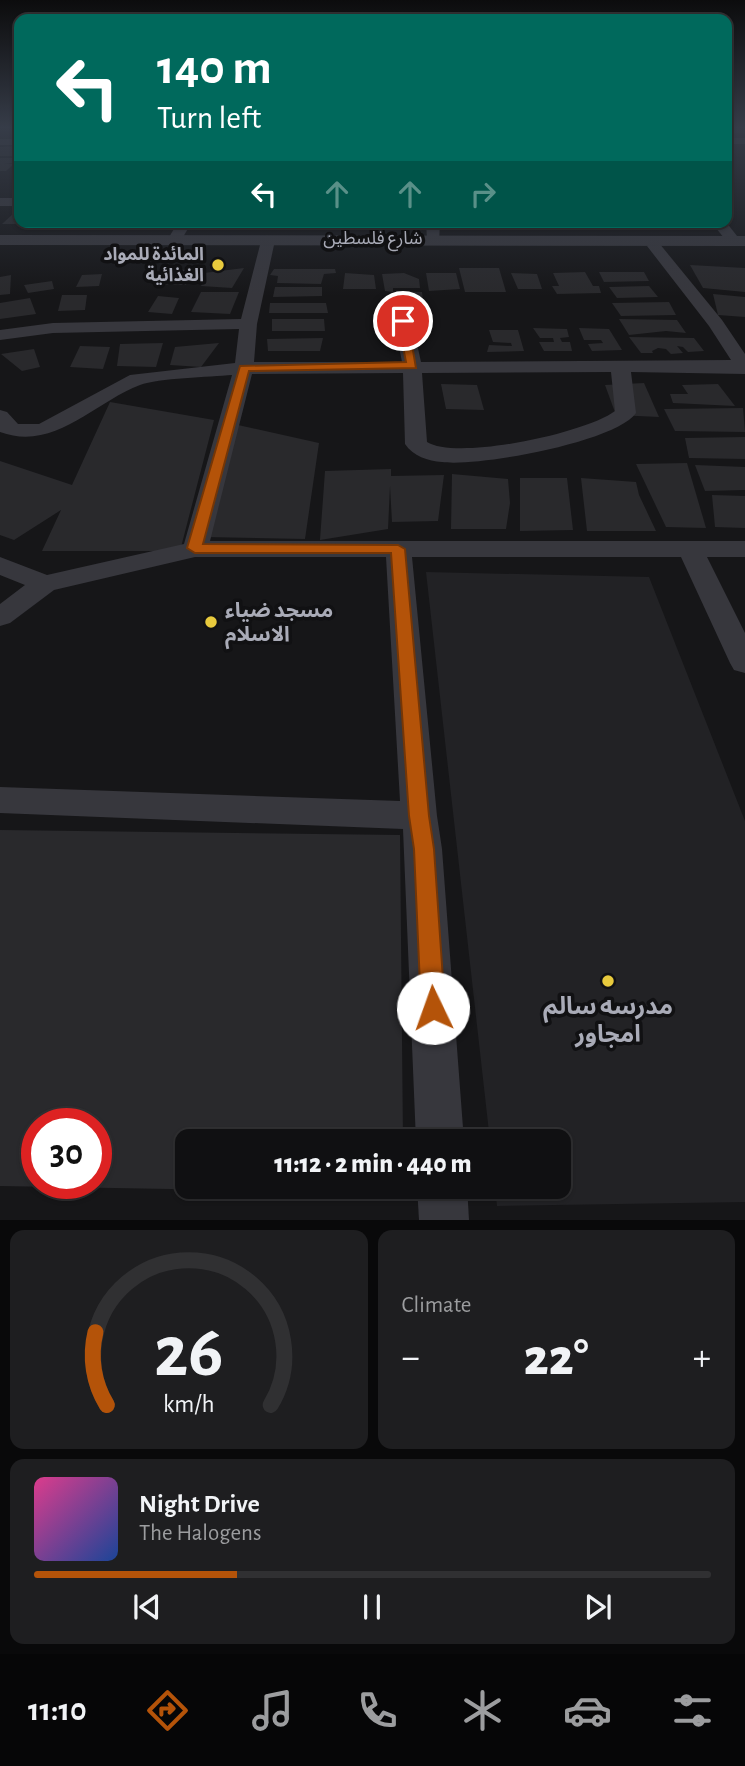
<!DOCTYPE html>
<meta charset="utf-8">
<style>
:root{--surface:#101012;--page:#1e1e20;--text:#f1f3f6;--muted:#9c9d9f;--line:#303032;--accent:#b45309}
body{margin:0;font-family:"Alegreya Sans","Noto Sans Arabic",sans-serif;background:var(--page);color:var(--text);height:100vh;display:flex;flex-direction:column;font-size:26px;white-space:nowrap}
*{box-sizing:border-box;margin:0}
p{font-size:23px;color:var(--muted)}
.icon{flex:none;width:38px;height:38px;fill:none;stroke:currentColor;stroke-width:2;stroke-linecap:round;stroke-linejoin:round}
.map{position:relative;height:1220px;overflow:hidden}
.drawer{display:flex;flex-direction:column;gap:10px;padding:10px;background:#09090a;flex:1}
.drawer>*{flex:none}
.banner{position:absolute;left:14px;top:14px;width:718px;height:214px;border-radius:14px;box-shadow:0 2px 5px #0004,0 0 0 2px var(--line);background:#00695c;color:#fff;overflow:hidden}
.speed{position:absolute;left:21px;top:1108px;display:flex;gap:14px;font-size:35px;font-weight:700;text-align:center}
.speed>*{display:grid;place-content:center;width:91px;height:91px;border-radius:50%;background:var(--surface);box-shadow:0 2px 5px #0004,0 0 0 2px var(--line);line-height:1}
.speed .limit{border:10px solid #d22;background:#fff;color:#111}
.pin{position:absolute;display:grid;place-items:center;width:60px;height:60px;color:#fff;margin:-30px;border:4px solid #fff;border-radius:50%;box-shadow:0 2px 7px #0007}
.me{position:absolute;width:77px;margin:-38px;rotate:357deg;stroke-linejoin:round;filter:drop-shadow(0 0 5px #0008)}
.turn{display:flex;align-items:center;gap:24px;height:147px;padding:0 28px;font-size:32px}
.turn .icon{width:91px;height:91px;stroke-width:2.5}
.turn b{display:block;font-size:49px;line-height:60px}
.lanes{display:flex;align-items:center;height:66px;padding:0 28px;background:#0003;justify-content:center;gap:35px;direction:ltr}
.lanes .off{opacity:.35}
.big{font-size:52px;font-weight:800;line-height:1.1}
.drawer .widget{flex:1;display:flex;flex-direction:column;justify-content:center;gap:10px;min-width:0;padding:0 24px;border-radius:14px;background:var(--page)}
.drawer .dial{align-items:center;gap:0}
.dial svg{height:182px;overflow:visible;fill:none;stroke:var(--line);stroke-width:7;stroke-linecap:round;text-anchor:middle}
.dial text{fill:var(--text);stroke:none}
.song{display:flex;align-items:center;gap:21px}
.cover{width:84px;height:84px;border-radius:10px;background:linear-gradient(135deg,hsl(330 70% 55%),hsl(220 70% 35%))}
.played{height:7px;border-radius:4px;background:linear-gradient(90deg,var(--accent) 30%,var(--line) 30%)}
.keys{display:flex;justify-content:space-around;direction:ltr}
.heat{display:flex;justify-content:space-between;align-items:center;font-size:38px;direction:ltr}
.drawer .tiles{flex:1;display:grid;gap:10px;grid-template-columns:1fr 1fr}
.widget:last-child{grid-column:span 2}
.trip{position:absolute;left:175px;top:1129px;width:396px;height:70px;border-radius:14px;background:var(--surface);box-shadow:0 2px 5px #0004,0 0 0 2px var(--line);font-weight:800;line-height:70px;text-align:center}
.menu{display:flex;height:112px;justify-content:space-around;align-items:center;background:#060607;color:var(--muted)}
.menu .icon{width:49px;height:49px}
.menu .on{color:var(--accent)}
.menu b{font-size:32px;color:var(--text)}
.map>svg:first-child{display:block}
.built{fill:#222225}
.building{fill:#29292c;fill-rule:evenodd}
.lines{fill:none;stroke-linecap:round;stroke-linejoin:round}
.minor{fill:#37373d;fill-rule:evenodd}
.tertiary{fill:#37373d;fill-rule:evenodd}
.route{fill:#b45309;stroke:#753606;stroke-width:2}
.poi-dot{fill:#e8ca3d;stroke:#111113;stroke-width:2.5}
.labels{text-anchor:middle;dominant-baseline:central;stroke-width:7;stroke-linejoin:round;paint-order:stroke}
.far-street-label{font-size:18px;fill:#a9abb7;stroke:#111113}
.far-poi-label{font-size:18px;font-weight:bold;fill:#a9abb7;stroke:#111113;text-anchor:end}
.poi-label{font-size:21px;font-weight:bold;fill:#a9abb7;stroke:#111113;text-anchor:start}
.near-poi-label{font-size:24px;font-weight:bold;fill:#a9abb7;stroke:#111113}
</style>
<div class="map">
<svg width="745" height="1220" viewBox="0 0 745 1220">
<rect width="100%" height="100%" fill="#161618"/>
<path class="built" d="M426,572L649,577L745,821V1202L497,1206L495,1187L558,1186V1141H490Z"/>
<g class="building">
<path d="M726,126H737L745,133H726Z"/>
<path d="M19,146V156H0V147Z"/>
<path d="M0,158H19V159L15,163H3L14,164L6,171H0Z"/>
<path d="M15,212H19V224H2Z"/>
<path d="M71,222H108L106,225H68Z"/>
<rect x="347" y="222" width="71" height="4"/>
<path d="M506,222H536L537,226L508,227Z"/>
<path d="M539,222H571L573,226H541Z"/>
<path d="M636,222H666L669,226L640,227Z"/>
<path d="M669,222H704L708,227H673Z"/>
<path d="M690,265L745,268V292L703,288Z"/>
<path d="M244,268L232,288L201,286L206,276L204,273Z"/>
<path d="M459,268H499L506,292H465Z"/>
<path d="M165,269L193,270L186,285L152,284Z"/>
<path d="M274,269H335L336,273L324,274L321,284L277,283L278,276L270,275Z"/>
<path d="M585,272L593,286H599L601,293L557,294L552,286H559L553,273Z"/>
<path d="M599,272H644L649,281L604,282Z"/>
<path d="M345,273L374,275L376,289H343Z"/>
<path d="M404,273L419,279L420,288H393V292L385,291L382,274Z"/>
<path d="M426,273H456L460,289L429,291Z"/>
<path d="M511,273L537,274L542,289H518Z"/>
<path d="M102,274L99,286L76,287L82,275Z"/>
<path d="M11,275L10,294L0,295V277Z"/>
<path d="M52,281L54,289L28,293L24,285Z"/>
<path d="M649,286L658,297L617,298L609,287Z"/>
<path d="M275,287H322V296L273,297Z"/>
<path d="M396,291L422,292L423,300H396Z"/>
<path d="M201,292H239L230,314L191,312Z"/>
<path d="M713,294L745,297V317L718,315Z"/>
<path d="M62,295H87L85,310L58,311Z"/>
<path d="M158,296L179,298L172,314L148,312Z"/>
<path d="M30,298L36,314L0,319V303Z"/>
<path d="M669,302L676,315L621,316L612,303Z"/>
<path d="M270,303H326L328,313H269Z"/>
<path d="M272,319H324L325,331H272Z"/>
<path d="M619,319L677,320L686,333L666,331L629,335Z"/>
<path d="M533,328L567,329L569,337L560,338L562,342H570L572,351H544L539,342H554L553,338H540Z"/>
<path d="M579,328L609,329L622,350L592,351L588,344L603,343L601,340H584Z"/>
<path d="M489,330H518L524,351L487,352L489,345L512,346L511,343L493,342Z"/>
<path d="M629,337L694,338L704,351L688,352L683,347L677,346L683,353L671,354L666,349L658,348L652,351L653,353H641Z"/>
<path d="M323,338L320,351H268L267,339Z"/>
<path d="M163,343L156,367L117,366L120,344Z"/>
<path d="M219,343L201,367L170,365L175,347Z"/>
<path d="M80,346L110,347L103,369L70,367Z"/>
<path d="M34,349L40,367L22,371L1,354Z"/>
<path d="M644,383L659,417L616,415L605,385Z"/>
<path d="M441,384L477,385L484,410L446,409Z"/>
<path d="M718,384L735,406L673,403L670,394H688L682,385Z"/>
<path d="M110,402L214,420L180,551H42L61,510L14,540L0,535V461L72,485Z"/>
<path d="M743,408L745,432L675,431L664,409Z"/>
<path d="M238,425L319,443L305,539L205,537Z"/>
<path d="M745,437V459L689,458L685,438Z"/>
<path d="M687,463L706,528L666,527L636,464Z"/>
<path d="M695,465L745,467V490L705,491Z"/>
<path d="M391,469V476L444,475L438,521L392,522L390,486L388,529L320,540L325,471Z"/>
<path d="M452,474L508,479L510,503L506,529H451Z"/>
<path d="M520,478H567L573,530L520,531Z"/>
<path d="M581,478L636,482L639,495L656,531H587Z"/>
<path d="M712,495L745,496V528L715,527Z"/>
<path d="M0,830L400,835L403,1141H187V1186H403V1193L0,1186ZM37,1124H96V1183H37Z"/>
</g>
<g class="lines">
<g class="minor">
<rect x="726" y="138" width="19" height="6"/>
<rect x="0" y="139" width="19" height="6"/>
<rect x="0" y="198" width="19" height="8"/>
<path d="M178,222H192L180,242H170L168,239Z"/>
<path d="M426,222H440L439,243L434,244L427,240Z"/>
<path d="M711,222H726L741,241L739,244H729Z"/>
<path d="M267,241L274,245L257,324L254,362H402L394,321L403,316L412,321L421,362L731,360L709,326L647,246L654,242L659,243L722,320L745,354V374L631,372L636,413C616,442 478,467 442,462C428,461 413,456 405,444L403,373L252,374L210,541H745V557H707L745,633V673L734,670L730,663L681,557H412L437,816L442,849L464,1141H416L403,829L0,813V787L400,801L386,557H195L54,590L10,623L0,626V604L25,585L0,575V557L47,575L184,544L232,375C210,377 158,378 140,385C93,403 54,452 0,432V410L7,412L18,424H39L130,375L235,363L239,329L53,333L0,340V330L53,323L241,319L260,245ZM611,372L615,411C586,433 457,461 427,442L422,373Z"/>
<path d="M417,1186H467L469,1220H419Z"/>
</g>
<path class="tertiary" d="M0,235L745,236V246L0,245Z"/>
</g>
<linearGradient id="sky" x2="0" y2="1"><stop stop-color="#0c0c0d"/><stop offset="0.43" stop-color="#363c48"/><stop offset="1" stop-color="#363c48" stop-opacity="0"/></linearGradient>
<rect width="745" height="296" fill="url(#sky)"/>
<path class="route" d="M403,318L408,321L416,368L249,371L203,544L398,545L405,549L429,816L434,849L445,1008L441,1016L433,1020L424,1016L421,1008L414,849L409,816L391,553H195L187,548L240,366L406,362L398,321Z"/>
<g class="poi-dot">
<circle cx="218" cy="265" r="7"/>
<circle cx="211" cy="622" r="7"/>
<circle cx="608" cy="981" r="7"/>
</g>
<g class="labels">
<g class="far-street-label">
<text x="373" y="239">شارع فلسطين</text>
</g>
<g class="far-poi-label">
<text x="204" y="255">المائدة للمواد<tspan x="204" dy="21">الغذائية</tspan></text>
</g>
<g class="poi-label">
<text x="225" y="610">مسجد ضياء<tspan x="225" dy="24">الاسلام</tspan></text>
</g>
<g class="near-poi-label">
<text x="608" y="1007">مدرسه سالم<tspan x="608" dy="28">امجاور</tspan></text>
</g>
</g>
</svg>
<div class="speed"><div class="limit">30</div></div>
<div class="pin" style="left:403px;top:321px;background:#d93025"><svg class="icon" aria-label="arrive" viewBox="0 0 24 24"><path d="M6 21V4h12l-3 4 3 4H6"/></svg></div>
<svg class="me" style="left:433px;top:1008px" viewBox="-20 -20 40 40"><circle r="19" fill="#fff"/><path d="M0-13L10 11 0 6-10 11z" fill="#b45309"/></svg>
<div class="trip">11:12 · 2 min · 440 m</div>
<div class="banner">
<div class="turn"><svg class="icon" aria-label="left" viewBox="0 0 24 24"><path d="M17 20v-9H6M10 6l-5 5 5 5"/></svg><div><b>140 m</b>Turn left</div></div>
<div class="lanes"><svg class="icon" aria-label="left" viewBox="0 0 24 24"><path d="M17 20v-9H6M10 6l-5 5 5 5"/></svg><svg class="icon off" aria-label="ahead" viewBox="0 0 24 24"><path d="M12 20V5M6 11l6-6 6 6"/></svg><svg class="icon off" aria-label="ahead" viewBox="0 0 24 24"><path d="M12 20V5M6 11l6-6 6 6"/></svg><svg class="icon off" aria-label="right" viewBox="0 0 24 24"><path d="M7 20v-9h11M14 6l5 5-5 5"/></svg></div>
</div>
</div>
<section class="drawer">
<div class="tiles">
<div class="widget dial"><svg viewBox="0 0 100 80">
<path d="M14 69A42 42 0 1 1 86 69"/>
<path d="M14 69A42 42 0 0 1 9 37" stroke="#b45309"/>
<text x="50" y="56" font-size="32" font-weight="700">26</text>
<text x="50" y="72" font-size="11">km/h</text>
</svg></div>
<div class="widget"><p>Climate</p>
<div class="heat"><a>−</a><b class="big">22°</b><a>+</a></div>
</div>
<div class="widget">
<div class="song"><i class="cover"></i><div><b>Night Drive</b><p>The Halogens</p></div></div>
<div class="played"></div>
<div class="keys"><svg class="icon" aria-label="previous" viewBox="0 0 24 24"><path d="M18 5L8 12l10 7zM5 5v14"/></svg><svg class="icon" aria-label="pause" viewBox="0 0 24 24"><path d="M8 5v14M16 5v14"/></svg><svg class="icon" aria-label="next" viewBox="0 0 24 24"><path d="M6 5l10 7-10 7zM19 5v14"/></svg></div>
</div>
</div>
</section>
<nav class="menu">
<b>11:10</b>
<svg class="icon on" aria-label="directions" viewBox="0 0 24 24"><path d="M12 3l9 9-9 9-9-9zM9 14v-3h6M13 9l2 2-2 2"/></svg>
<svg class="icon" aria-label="music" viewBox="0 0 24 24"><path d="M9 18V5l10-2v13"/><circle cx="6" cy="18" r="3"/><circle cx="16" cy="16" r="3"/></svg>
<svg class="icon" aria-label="phone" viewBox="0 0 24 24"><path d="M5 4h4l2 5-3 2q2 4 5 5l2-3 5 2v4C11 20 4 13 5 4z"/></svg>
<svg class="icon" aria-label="climate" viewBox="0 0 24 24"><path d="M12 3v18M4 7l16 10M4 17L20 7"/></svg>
<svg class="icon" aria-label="car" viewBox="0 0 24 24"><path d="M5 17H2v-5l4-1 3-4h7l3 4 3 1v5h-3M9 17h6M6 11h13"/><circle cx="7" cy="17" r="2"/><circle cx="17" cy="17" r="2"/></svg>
<svg class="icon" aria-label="filters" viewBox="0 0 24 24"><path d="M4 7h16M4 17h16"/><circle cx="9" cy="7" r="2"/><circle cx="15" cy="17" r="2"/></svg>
</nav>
